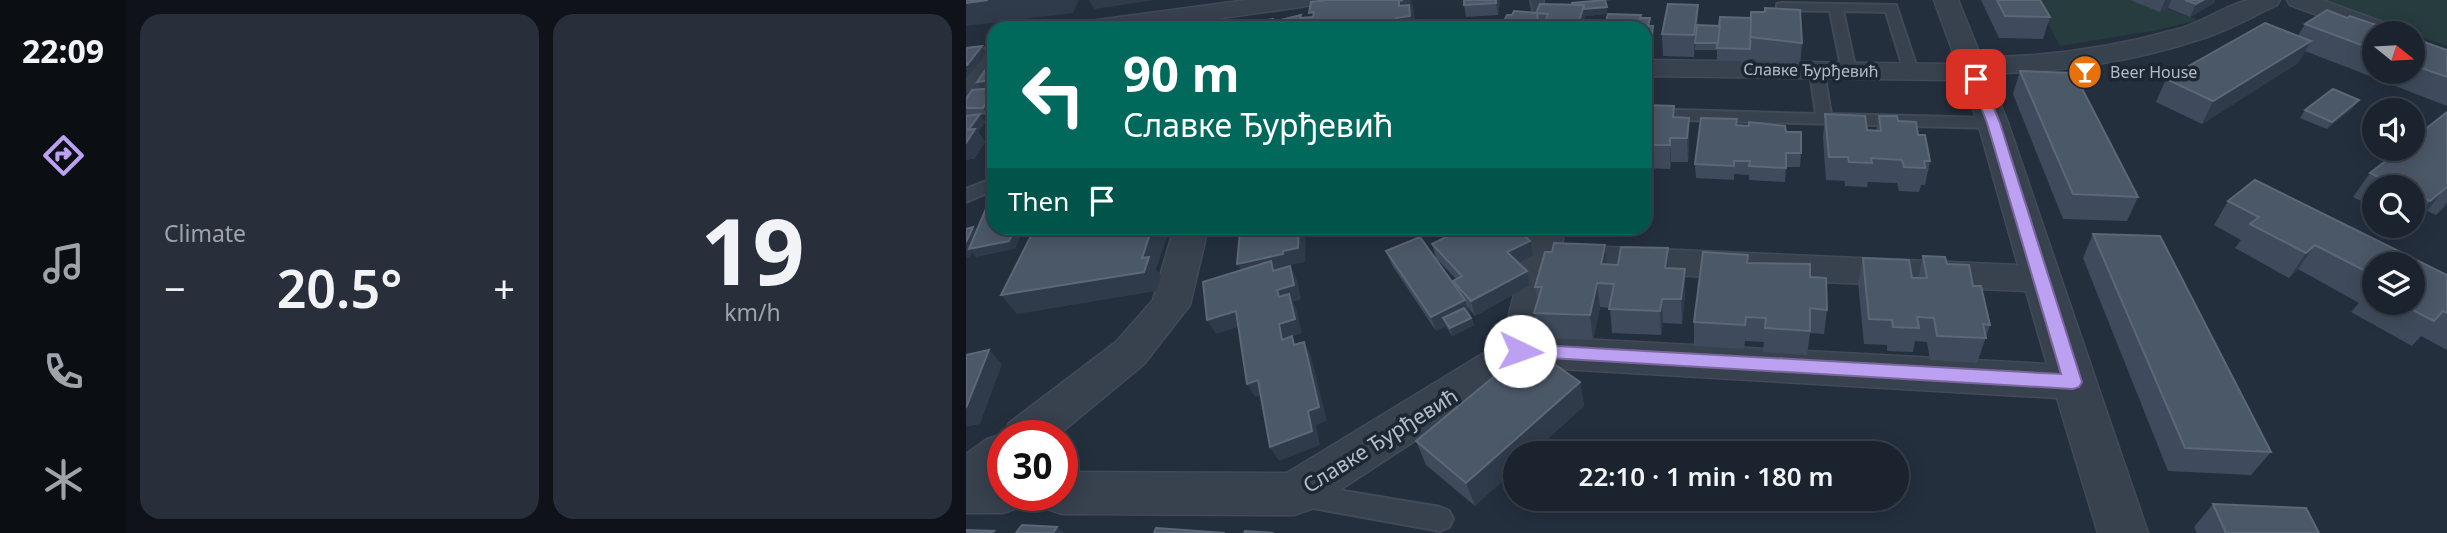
<!DOCTYPE html>
<meta charset="utf-8">
<style>
:root{--surface:#1b232e;--page:#282f3a;--text:#f1f3f6;--muted:#a0a4aa;--line:#39404a;--accent:#bca0f2}
body{margin:0;font-family:"Noto Sans",sans-serif;background:var(--page);color:var(--text);height:100vh;display:flex;flex-direction:column;font-size:26px;white-space:nowrap}
*{box-sizing:border-box;margin:0}
p{font-size:23px;color:var(--muted)}
.icon{flex:none;width:38px;height:38px;fill:none;stroke:currentColor;stroke-width:2;stroke-linecap:round;stroke-linejoin:round}
.map{position:relative;flex:1;overflow:hidden}
.sheet{display:flex;flex-direction:column;gap:14px;padding:14px;background:#0f1319;width:840px}
.sheet>*{flex:none}
.guide{position:absolute;left:21px;top:21px;width:665px;height:214px;border-radius:21px;box-shadow:0 4px 18px #0003,0 0 0 2px var(--line);background:#00695c;color:#fff;overflow:hidden}
.needle{width:46px;rotate:108deg}
.controls{position:absolute;left:1396px;top:21px;display:grid;gap:14px}
.controls a{display:grid;place-items:center;width:63px;height:63px;border-radius:50%;background:var(--surface);box-shadow:0 4px 18px #0003,0 0 0 2px var(--line);font-size:35px}
.speed{position:absolute;left:21px;top:420px;display:flex;gap:14px;font-size:35px;font-weight:700;text-align:center}
.speed>*{display:grid;place-content:center;width:91px;height:91px;border-radius:50%;background:var(--surface);box-shadow:0 4px 18px #0003,0 0 0 2px var(--line);line-height:1}
.speed .limit{border:10px solid #d22;background:#fff;color:#111}
.pin{position:absolute;display:grid;place-items:center;width:60px;height:60px;color:#fff;margin:-30px;border-radius:14px;box-shadow:0 4px 10px #0006}
.me{position:absolute;width:77px;margin:-38px;rotate:93deg;stroke-linejoin:round;filter:drop-shadow(0 0 5px #0008)}
.turn{display:flex;align-items:center;gap:24px;height:147px;padding:0 21px;font-size:32px}
.turn .icon{width:91px;height:91px;stroke-width:2.5}
.turn b{display:block;font-size:49px;line-height:60px}
.then{display:flex;align-items:center;height:66px;padding:0 21px;background:#0003;gap:14px;font-size:26px}
.big{font-size:52px;font-weight:600;line-height:1.1}
.sheet .card{flex:1;display:flex;flex-direction:column;justify-content:center;gap:10px;min-width:0;padding:0 24px;border-radius:21px;background:var(--page)}
.sheet .dial{align-items:center;gap:0}
.dial b{font-size:91px;line-height:1}
.heat{display:flex;justify-content:space-between;align-items:center;font-size:38px;direction:ltr}
.sheet .tiles{flex:1;display:grid;gap:14px;grid-template-columns:repeat(2,1fr)}
.trip{position:absolute;left:537px;top:441px;width:406px;height:70px;border-radius:35px;background:var(--surface);box-shadow:0 4px 18px #0003,0 0 0 2px var(--line);font-weight:600;line-height:70px;text-align:center}
main{display:flex;flex:1;min-height:0}
.menu{display:flex;flex-direction:column;width:126px;justify-content:space-around;align-items:center;background:#0b0e12;color:var(--muted)}
.menu .icon{width:49px;height:49px}
.menu .selected{color:var(--accent)}
.menu b{font-size:32px;color:var(--text)}
.map>svg:first-child{display:block}
.green{fill:#263c3f}
.lines{fill:none;stroke-linecap:round;stroke-linejoin:round}
.lane-casing{stroke:#414a57;stroke-width:4}
.street-casing{stroke:#414a57;stroke-width:3}
.lane{fill:#38414e;fill-rule:evenodd}
.street{fill:#38414e;fill-rule:evenodd}
.wall{fill:#3f4b5c;fill-rule:evenodd}
.shaded-wall{fill:#2f3b4b}
.building{fill:#4b5868;stroke:#5c6777;stroke-width:2}
.route{fill:#bca0f2;stroke:#7a689d;stroke-width:2}
.labels{text-anchor:middle;dominant-baseline:central;stroke-width:7;stroke-linejoin:round;paint-order:stroke}
.far-street-label{font-size:16px;fill:#b4bcc9;stroke:#1d2633}
.far-poi-label{font-size:16px;fill:#b4bcc9;stroke:#1d2633;text-anchor:start}
.near-street-label{font-size:21px;fill:#b4bcc9;stroke:#1d2633}
</style>
<main>
<nav class="menu">
<b>22:09</b>
<svg class="icon selected" aria-label="directions" viewBox="0 0 24 24"><path d="M12 3l9 9-9 9-9-9zM9 14v-3h6M13 9l2 2-2 2"/></svg>
<svg class="icon" aria-label="music" viewBox="0 0 24 24"><path d="M9 18V5l10-2v13"/><circle cx="6" cy="18" r="3"/><circle cx="16" cy="16" r="3"/></svg>
<svg class="icon" aria-label="phone" viewBox="0 0 24 24"><path d="M5 4h4l2 5-3 2q2 4 5 5l2-3 5 2v4C11 20 4 13 5 4z"/></svg>
<svg class="icon" aria-label="climate" viewBox="0 0 24 24"><path d="M12 3v18M4 7l16 10M4 17L20 7"/></svg>
</nav>
<section class="sheet">
<div class="tiles">
<div class="card"><p>Climate</p>
<div class="heat"><a>−</a><b class="big">20.5°</b><a>+</a></div>
</div>
<div class="card dial"><b>19</b><p>km/h</p></div>
</div>
</section>
<div class="map">
<svg width="1481" height="533" viewBox="0 0 1481 533">
<rect width="100%" height="100%" fill="#242f3e"/>
<g class="green">
<path d="M1069,0H1165L1200,8L1232,20L1191,30L1094,46Z"/>
<path d="M1352,0H1481V46Z"/>
</g>
<g class="lines">
<g class="lane-casing">
<g id="lane">
<path d="M565,0H577L578,15H568Z"/>
<path d="M816,3L930,5L952,71L945,75L938,71L920,12L877,11L890,71L883,75L876,71L864,11L811,10V4Z"/>
<path d="M851,68L858,72L865,114L1027,118L1035,123L1027,128L679,119V109L850,114L844,72Z"/>
<path d="M28,178V190L0,202V189Z"/>
<path d="M336,484L474,507L483,511L487,519L483,527L474,531L336,506L327,503L324,495L327,487Z"/>
</g>
</g>
<g class="street-casing">
<g id="street">
<path d="M281,0H347L344,5L335,7L186,28H118L122,23L131,20Z"/>
<path d="M968,0H992L1015,57C1081,57 1149,47 1212,29C1236,23 1260,5 1282,0C1291,0 1304,0 1314,0L1311,5C1287,16 1263,30 1238,38C1170,61 1093,73 1022,73L1042,123L1182,533H1132L1091,398L561,367L345,509L328,515L96,514L79,508L73,495H96V472L321,473L536,342L565,228H599L596,245L1052,265L1012,123L998,84L982,80L679,76V60L982,64L992,66ZM591,270L1060,291L1081,364L577,337Z"/>
<path d="M1321,0H1356L1433,28L1437,33H1409V36L1324,5Z"/>
<path d="M28,45C28,67 25,90 0,97C0,74 2,51 28,45Z"/>
<path d="M208,228H242L224,305L178,364L91,436H37V495H59L54,507L37,513H0V454L21,439L38,434L43,423L150,342L187,300Z"/>
</g>
</g>
<use href="#lane" class="lane"/>
<use href="#street" class="street"/>
</g>
<g class="wall">
<path d="M534,0L532,15L500,17L498,5Z"/>
<path d="M626,0H646L639,1L641,14L619,16L620,26L535,28L571,13L627,1Z"/>
<path d="M1015,0H1074L1084,17L1077,39L1033,38Z"/>
<path d="M1164,0H1249L1248,3L1224,17L1202,8L1194,12Z"/>
<path d="M732,5V25L836,43L834,65L783,59V61H751V50H729V47L728,57L697,56L696,34Z"/>
<path d="M675,15V18H684V26H687L688,39L686,47H681L680,54H679V28H638Z"/>
<path d="M1339,24L1409,33V72H1447V38L1481,50V106L1339,51L1332,63L1236,124L1190,102L1200,79L1332,36Z"/>
<path d="M28,51L22,115H14L19,122L12,132L19,142L9,158L0,160V99L16,89L26,62Z"/>
<path d="M1054,71L1172,197L1161,221L1097,219L1047,94Z"/>
<path d="M679,105L708,106V117L723,141L722,162H705L704,169L679,168Z"/>
<path d="M1388,107L1361,129L1334,118L1339,110Z"/>
<path d="M1481,112V205L1470,215L1461,211L1447,223V187H1409V208L1387,197L1404,173Z"/>
<path d="M859,114L901,130L910,131L913,116L932,121L952,135L964,161L959,185H955L953,192L933,191L931,183L902,182L901,187L879,186V181L860,180L857,138Z"/>
<path d="M770,125L820,132L835,153L834,167H820L819,182L783,180V175L768,174V180L730,178L729,164Z"/>
<path d="M1262,201L1481,275V350L1455,336L1446,346L1385,312L1393,303L1332,269L1323,278L1269,248L1275,240L1248,225ZM1409,264L1447,303H1409Z"/>
<path d="M485,228H553L554,231L567,255L552,263L561,271L564,285L509,316L501,306L508,325L486,336L480,326L470,331L426,265L420,251L488,284L487,281L490,279L470,258L466,244L487,233Z"/>
<path d="M1127,234L1305,452L1285,475L1202,471L1117,258Z"/>
<path d="M639,245L641,264L652,265L702,248L703,268L719,269V293L716,324L697,323L695,335L646,333L644,308L634,307L627,340L574,338L568,313L572,300L569,287L586,252Z"/>
<path d="M957,256L981,264L1007,286L1024,325L1011,363L964,360L961,342L949,341L947,352L921,351V345L898,344L892,282L897,258L946,278H952Z"/>
<path d="M782,263L844,277L861,310L858,334L844,333L841,355L797,352L798,342L779,341L778,349L728,346V322Z"/>
<path d="M614,382L618,406L566,453H550L509,506L460,465L450,441Z"/>
<path d="M1247,504L1353,533H1231L1228,527Z"/>
</g>
<g class="shaded-wall">
<path d="M22,0H113L107,13L0,26V3Z"/>
<path d="M123,0H189L128,9Z"/>
<path d="M431,0H445L448,11L449,21H448L449,28H385Z"/>
<path d="M530,0H534L532,15L530,3Z"/>
<path d="M1199,0H1205L1202,8L1194,12Z"/>
<path d="M1237,0H1249L1248,3L1224,17L1230,4Z"/>
<path d="M618,5L641,7V14L619,16L620,28H611Z"/>
<path d="M732,5V26L728,57V35Z"/>
<path d="M687,26L688,39L686,47V34Z"/>
<path d="M681,34V47L680,54L679,42Z"/>
<path d="M1345,41L1332,63L1236,124L1247,101Z"/>
<path d="M16,46L20,53L6,72H4L0,78V65Z"/>
<path d="M28,80V88L16,89L11,82Z"/>
<path d="M28,90V105L22,115L17,108Z"/>
<path d="M1393,100L1388,107L1361,129L1366,122Z"/>
<path d="M14,114L19,122L12,132L19,142L9,158L0,160V134Z"/>
<path d="M723,118V141L722,162L721,138Z"/>
<path d="M704,138L705,162L704,169Z"/>
<path d="M1480,187L1461,211L1447,223L1464,201Z"/>
<path d="M1481,202V205L1470,215Z"/>
<path d="M7,227L14,235L49,228H62L68,230L75,250L61,231L60,232L56,233L49,249L9,257L6,252L3,258H0V242Z"/>
<path d="M186,228H204L190,269L195,276L190,291L51,314L35,295L176,258Z"/>
<path d="M333,228H337L340,234L339,262L324,265L331,280L335,299L327,302L330,308L336,333L316,340L313,324L318,304L279,278L271,264L317,251Z"/>
<path d="M564,241L567,255L545,267L541,252Z"/>
<path d="M639,245L642,270L635,264Z"/>
<path d="M1349,245L1332,269L1323,278L1340,253Z"/>
<path d="M702,248L703,273L699,268Z"/>
<path d="M719,269V293L716,324L715,299Z"/>
<path d="M561,271L564,285L509,316L505,301Z"/>
<path d="M631,283L634,307L627,340L624,315Z"/>
<path d="M696,299L697,323L695,335L694,311Z"/>
<path d="M499,300L504,315L477,318L480,326L470,331L465,317Z"/>
<path d="M270,311L278,325L250,334L241,320Z"/>
<path d="M505,318L508,325L486,336L484,328Z"/>
<path d="M338,342L345,356L361,421L350,425L354,445L313,461L304,447L342,411Z"/>
<path d="M23,350L36,364L14,424L0,427V408Z"/>
<path d="M292,380L301,394L289,397L281,384Z"/>
<path d="M614,382L618,406L566,453H550V469L509,506L500,483Z"/>
<path d="M91,527L98,533H87Z"/>
</g>
<g class="building">
<path d="M0,0H22L0,3Z"/>
<path d="M360,0H437L433,1V6L443,5L444,16L430,18V22L385,28H346V27L339,28H264L265,25L307,19V22L335,15L334,18L347,17L348,12L343,13L345,2Z"/>
<path d="M498,0H530V3L498,5Z"/>
<path d="M639,0L641,7L618,9V5H606V3Z"/>
<path d="M1031,0H1074L1084,17L1039,16Z"/>
<path d="M1219,0H1237L1230,4Z"/>
<path d="M574,4L618,5L611,28H577L582,14L570,13Z"/>
<path d="M702,4L732,5L728,35L696,34Z"/>
<path d="M799,8L834,10L836,43L784,37L785,12H799Z"/>
<path d="M1361,10L1381,18L1384,16L1434,33H1409V50L1339,24Z"/>
<path d="M548,11L571,13L572,22L579,23L577,28H535L541,15H546Z"/>
<path d="M642,14L675,15L674,18H684L682,26H687L686,34H681L679,42V28H638Z"/>
<path d="M754,17L785,18L784,49L751,48Z"/>
<path d="M1299,23L1345,41L1247,101L1200,79Z"/>
<path d="M731,25L754,26L752,43H729Z"/>
<path d="M1447,38L1481,50V77L1447,65Z"/>
<path d="M16,46L1,65H0V48Z"/>
<path d="M25,62H28V80L11,82Z"/>
<path d="M1054,71L1108,73L1172,197L1107,194Z"/>
<path d="M28,88V90L17,108H0V99L6,90Z"/>
<path d="M1367,89L1393,100L1366,122L1339,110Z"/>
<path d="M679,105L708,106L707,117L723,118L721,138H704V145H679Z"/>
<path d="M1481,112V187L1464,201L1447,194V187H1434L1404,173L1435,149H1447V139Z"/>
<path d="M14,114L3,129L0,130V116Z"/>
<path d="M859,114L899,116L901,130L915,131L913,116H931L932,121L950,122L952,135H959L964,161H958L959,168L938,167L936,160L905,158L906,163L883,162L882,157H863Z"/>
<path d="M735,118L771,119L770,125L783,126V122L819,126L820,132H835V153H820V168L783,166L784,161H768V166L729,164Z"/>
<path d="M9,129L0,143V130Z"/>
<path d="M1289,180L1481,275V313L1477,311L1468,321L1433,303H1447V264H1409V276L1349,245L1340,253L1284,224L1293,217L1262,201Z"/>
<path d="M28,203V228H49L43,241L3,249L22,204Z"/>
<path d="M7,227L0,242V229Z"/>
<path d="M63,228H186L176,258L183,257L178,272L35,295L68,230L61,231Z"/>
<path d="M295,228H333L332,248L317,251V254L271,264L274,232Z"/>
<path d="M489,228H550L564,241L541,252L561,271L505,301L487,281L496,276L466,244L492,231Z"/>
<path d="M1127,234L1194,236L1305,452L1219,448Z"/>
<path d="M454,237L499,300L465,317L420,251Z"/>
<path d="M588,243L639,245L635,264L652,265L655,247L702,248L699,268L719,269L715,299H696L694,311L643,309L648,284L631,283L624,315L568,313L576,287H569L579,252H586Z"/>
<path d="M737,252L782,255L781,263L844,264V277L860,278L861,310L844,308V331L799,328L800,318L780,317L779,325L728,322Z"/>
<path d="M957,256L979,257L981,264L1003,265L1007,286H1015L1024,325L1017,324L1020,338L971,336L968,318L951,317L953,328L927,327L926,320L903,319L897,258L943,260L946,278H961Z"/>
<path d="M305,261L307,271L324,266L328,285L311,290L313,297L323,294L329,319L313,324L316,340L326,336L328,345L338,342L353,407L342,411L346,431L304,447L292,380L281,384L270,311L241,320L237,282Z"/>
<path d="M498,308L505,318L484,328L477,318Z"/>
<path d="M564,347L614,382L500,483L450,441Z"/>
<path d="M23,350L0,408V355Z"/>
<path d="M1247,504L1340,508L1353,533H1260Z"/>
<path d="M56,525L91,527L87,533H50Z"/>
<path d="M190,528L259,533H188Z"/>
<path d="M0,530L28,531L26,533H0Z"/>
<path d="M279,531L308,533H278Z"/>
</g>
<path class="route" d="M1010,76L1016,79L1034,123L1116,382L1113,387L1107,389L548,356L545,351L548,346L554,344L1095,374L1021,123L1004,79Z"/>
<defs>
<g id="bar-disc" transform="scale(1.75)"><circle r="9.5" fill="#e8710a" stroke="#1d2633"/><path d="M-6-5H6L.8 .8V4.5H3.5V6h-7V4.5H-.8V.8Z" fill="#fff"/></g>
</defs>
<g fill-rule="evenodd">
<use href="#bar-disc" x="1119" y="72"/>
</g>
<g class="labels">
<g class="far-street-label">
<text transform="translate(845 70) rotate(1)">Славке Ђурђевић</text>
</g>
<g class="far-poi-label">
<text x="1144" y="72">Beer House</text>
</g>
<g class="near-street-label">
<text transform="translate(414 440) rotate(-32)">Славке Ђурђевић</text>
</g>
</g>
</svg>
<div class="controls">
<a><svg class="needle" viewBox="-14 -14 28 28"><path d="M0-13l5 13h-10z" fill="#e53935"/><path d="M0 13l5-13h-10z" fill="#a0a4aa"/></svg></a>
<a><svg class="icon" aria-label="sound" viewBox="0 0 24 24"><path d="M4 9h4l5-4v14l-5-4H4zM17 9q2 3 0 6"/></svg></a>
<a><svg class="icon" aria-label="search" viewBox="0 0 24 24"><circle cx="10" cy="10" r="6"/><path d="M15 15l6 6"/></svg></a>
<a><svg class="icon" aria-label="layers" viewBox="0 0 24 24"><path d="M12 4l9 5-9 5-9-5zM3 14l9 5 9-5"/></svg></a>
</div>
<div class="speed"><div class="limit">30</div></div>
<div class="pin" style="left:1010px;top:79px;background:#d93025"><svg class="icon" aria-label="arrive" viewBox="0 0 24 24"><path d="M6 21V4h12l-3 4 3 4H6"/></svg></div>
<svg class="me" style="left:554px;top:351px" viewBox="-20 -20 40 40"><circle r="19" fill="#fff"/><path d="M0-13L10 11 0 6-10 11z" fill="#bca0f2"/></svg>
<div class="trip">22:10 · 1 min · 180 m</div>
<div class="guide">
<div class="turn"><svg class="icon" aria-label="left" viewBox="0 0 24 24"><path d="M17 20v-9H6M10 6l-5 5 5 5"/></svg><div><b>90 m</b>Славке Ђурђевић</div></div>
<div class="then">Then<svg class="icon" aria-label="arrive" viewBox="0 0 24 24"><path d="M6 21V4h12l-3 4 3 4H6"/></svg></div>
</div>
</div>
</main>
